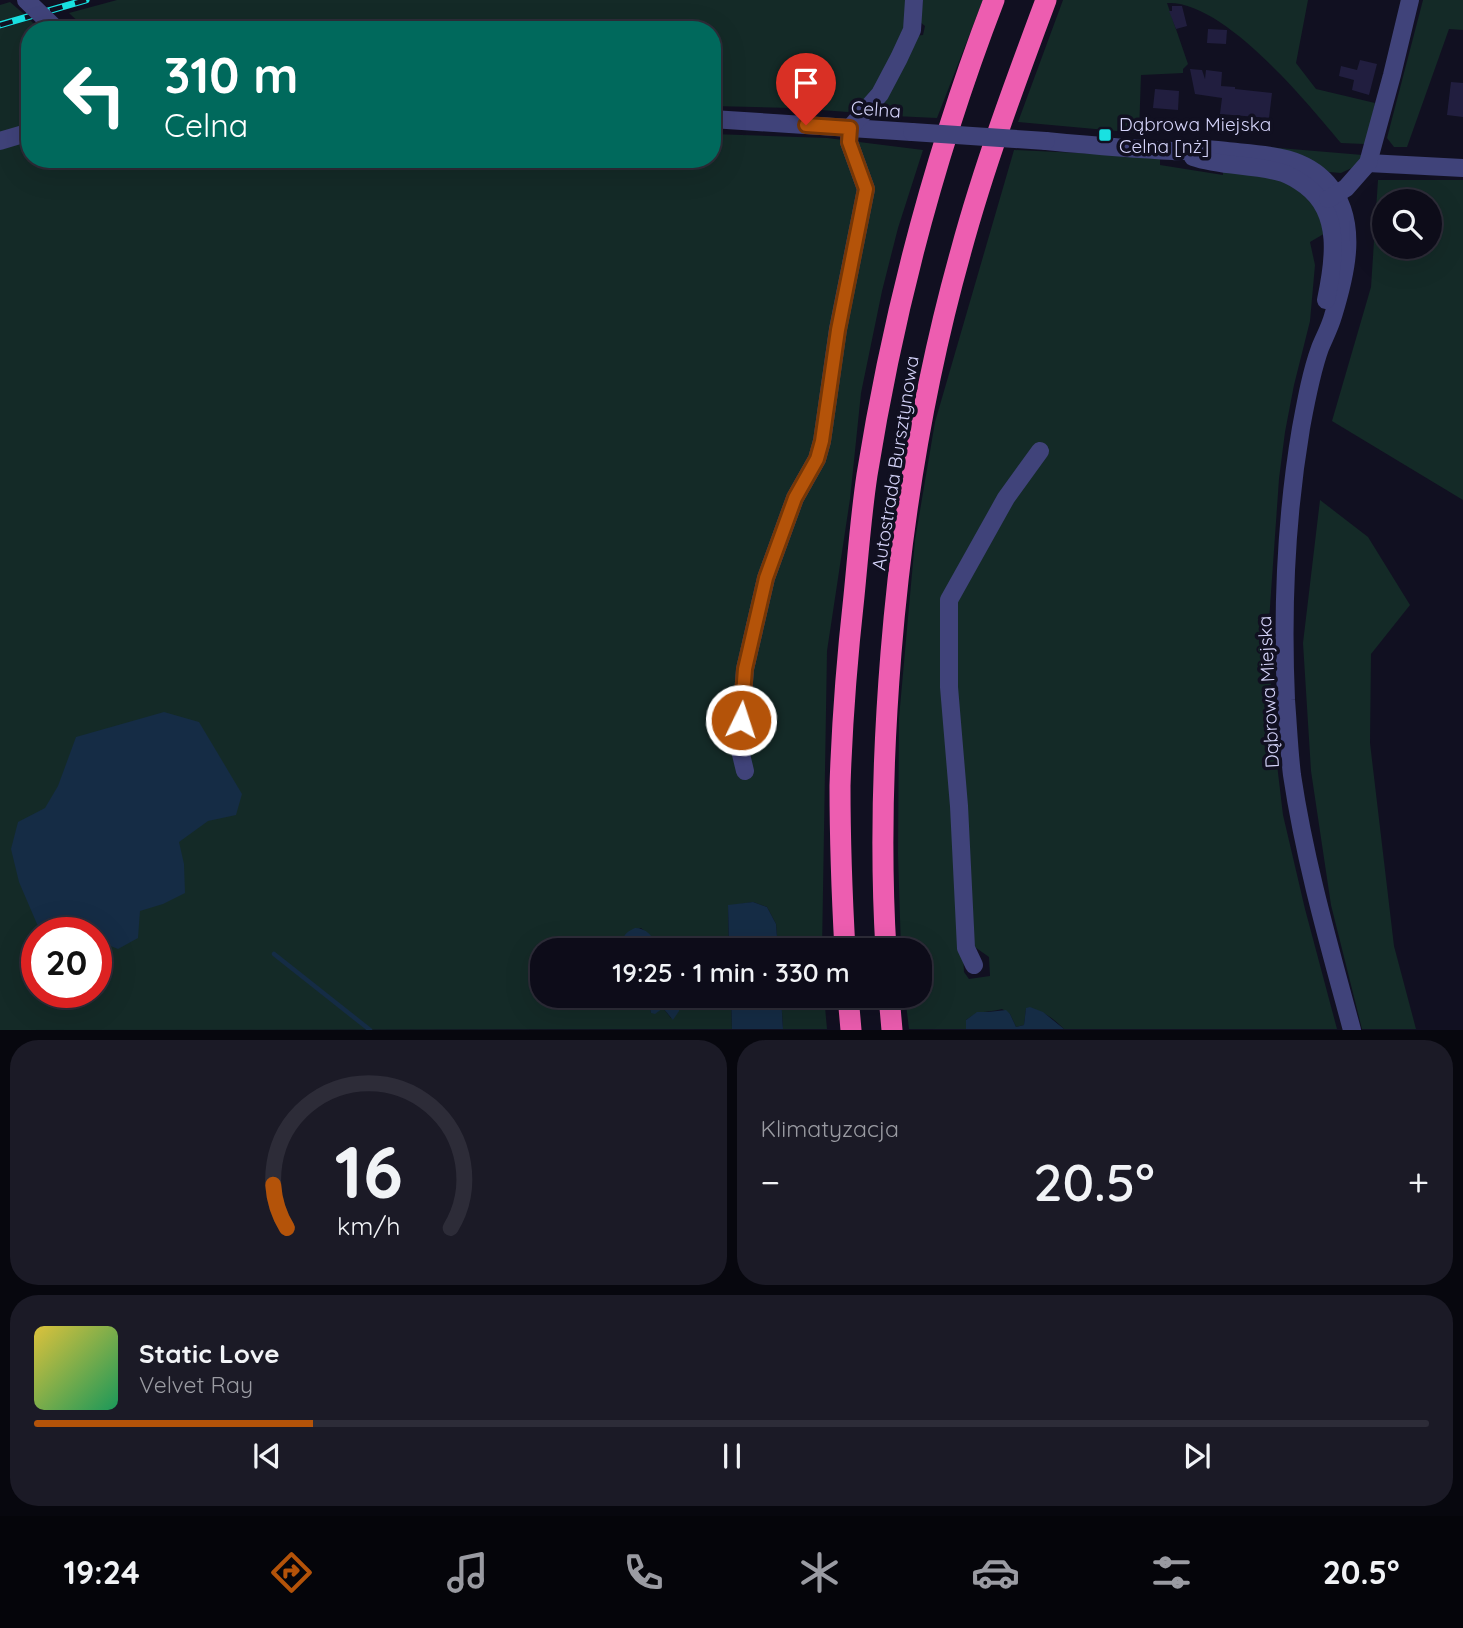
<!DOCTYPE html>
<html lang="pl">
<meta charset="utf-8">
<style>
:root{--surface:#0d0c19;--page:#1b1a26;--text:#f1f3f6;--muted:#9a9ba2;--line:#2d2c38;--accent:#b45309}
body{margin:0;font-family:Quicksand,sans-serif;background:var(--page);color:var(--text);height:100vh;display:flex;flex-direction:column;font-size:26px;white-space:nowrap}
*{box-sizing:border-box;margin:0}
p{font-size:23px;color:var(--muted)}
.icon{flex:none;width:38px;height:38px;fill:none;stroke:currentColor;stroke-width:2;stroke-linecap:round;stroke-linejoin:round}
.map{position:relative;height:1030px;overflow:hidden}
.side{display:flex;flex-direction:column;gap:10px;padding:10px;background:#07070e;flex:1}
.side>*{flex:none}
.top-card{position:absolute;left:21px;top:21px;width:700px;height:147px;border-radius:28px;box-shadow:0 7px 28px #0002,0 0 0 2px var(--line);background:#00695c;color:#fff;overflow:hidden}
.buttons{position:absolute;left:1372px;top:189px;display:grid;gap:14px}
.buttons a{display:grid;place-items:center;width:70px;height:70px;border-radius:50%;background:var(--surface);box-shadow:0 7px 28px #0002,0 0 0 2px var(--line);font-size:35px}
.speed{position:absolute;left:21px;top:917px;display:flex;gap:14px;font-size:35px;font-weight:700;text-align:center}
.speed>*{display:grid;place-content:center;width:91px;height:91px;border-radius:50%;background:var(--surface);box-shadow:0 7px 28px #0002,0 0 0 2px var(--line);line-height:1}
.speed .limit{border:10px solid #d22;background:#fff;color:#111}
.pin{position:absolute;display:grid;place-items:center;width:60px;height:60px;color:#fff;margin:-72px -30px;border-radius:50% 50% 50% 0;rotate:-45deg;box-shadow:0 0 7px #0007}
.pin .icon{rotate:45deg}
.me{position:absolute;width:77px;margin:-38px;rotate:4deg;stroke-linejoin:round;filter:drop-shadow(0 0 5px #0008)}
.turn{display:flex;align-items:center;gap:24px;height:147px;padding:0 28px;font-size:32px}
.turn .icon{width:91px;height:91px;stroke-width:2.5}
.turn b{display:block;font-size:49px;line-height:60px}
.big{font-size:52px;font-weight:600;line-height:1.1}
.side .widget{flex:1;display:flex;flex-direction:column;justify-content:center;gap:10px;min-width:0;padding:0 24px;border-radius:28px;background:var(--page)}
.side .dial{align-items:center;gap:0}
.dial svg{height:182px;overflow:visible;fill:none;stroke:var(--line);stroke-width:7;stroke-linecap:round;text-anchor:middle}
.dial text{fill:var(--text);stroke:none}
.song{display:flex;align-items:center;gap:21px}
.cover{width:84px;height:84px;border-radius:10px;background:linear-gradient(135deg,hsl(50 70% 55%),hsl(150 70% 35%))}
.played{height:7px;border-radius:4px;background:linear-gradient(90deg,var(--accent) 20%,var(--line) 20%)}
.keys{display:flex;justify-content:space-around;direction:ltr}
.heat{display:flex;justify-content:space-between;align-items:center;font-size:38px;direction:ltr}
.side .tiles{flex:1;display:grid;gap:10px;grid-template-columns:1fr 1fr}
.widget:last-child{grid-column:span 2}
.trip{position:absolute;left:530px;top:938px;width:402px;height:70px;border-radius:28px;background:var(--surface);box-shadow:0 7px 28px #0002,0 0 0 2px var(--line);font-weight:600;line-height:70px;text-align:center}
.menu{display:flex;height:112px;justify-content:space-around;align-items:center;background:#05050a;color:var(--muted)}
.menu .icon{width:49px;height:49px}
.menu .selected{color:var(--accent)}
.menu b{font-size:32px;color:var(--text)}
.map>svg:first-child{display:block}
.green{fill:#142a27;fill-rule:evenodd}
.water{fill:#152c45}
.lines{fill:none;stroke-linecap:round;stroke-linejoin:round}
.stream{stroke:#152c45;stroke-width:4.5}
.building{fill:#211e3f}
.minor{stroke:#40437a;stroke-width:18}
.highway{stroke:#ed5db0;stroke-width:21}
.rail-casing{stroke:#19e1e1;stroke-width:7}
.rail{stroke:#111021;stroke-width:4.5;stroke-dasharray:13;stroke-linecap:butt}
.minor-bridge{stroke:#40437a;stroke-width:18}
.route-casing{stroke:#753606;stroke-width:18}
.route{stroke:#b45309;stroke-width:12}
.poi-dot{fill:#19e1e1;stroke:#111021;stroke-width:2.5}
.labels{text-anchor:middle;dominant-baseline:central;stroke-width:7;stroke-linejoin:round;paint-order:stroke}
.street-label{font-size:19px;fill:#d5d4fa;stroke:#111021}
.poi-label{font-size:19px;fill:#d5d4fa;stroke:#111021;text-anchor:start}
</style>
<div class="map">
<svg width="1463" height="1030" viewBox="0 0 1463 1030">
<rect width="100%" height="100%" fill="#111021"/>
<g class="green">
<path d="M117,0H912L906,27L879,87L848,112L794,108L712,106V30H87L69,13Z"/>
<path d="M923,0H983L937,118L872,115L915,36L923,35L925,26L920,22Z"/>
<path d="M1063,0H1308L1296,63L1316,89L1375,103L1367,140L1364,144L1341,143C1307,103 1224,0 1167,3L1188,64L1183,69V73L1141,75L1139,133L1018,122Z"/>
<path d="M1423,0H1463V30L1449,29L1407,147H1394L1387,138Z"/>
<path d="M10,2L25,15L0,22V5Z"/>
<path d="M30,20L40,30H30V124L0,134V29Z"/>
<path d="M712,134L827,138L923,150L898,228L882,291L861,393L850,499L827,651L822,950H778L776,924L767,907L753,902L728,906L729,950H663L665,948L657,946L654,939L641,928C628,931 620,936 620,950H542V996H653L655,1001L650,1008L651,1013L663,1008L671,1018L679,1008L681,997L684,996H731L732,1029L0,1030V149L30,140V159H712ZM37,933H96V992H37Z"/>
<path d="M1221,143L1363,155L1356,166L1341,173L1329,172L1312,163Z"/>
<path d="M1014,150L1100,154L1160,159V165L1223,175V169L1282,180L1311,198L1327,232L1310,242L1315,265L1310,321L1294,385L1285,432L1279,479L1269,621L1272,722L1283,815L1305,909L1337,1029H1064C1054,1019 1041,1008 1026,1009L1024,1025L1016,1027L1010,1014L1002,1009C986,1013 979,1010 966,1020V1029H909L905,996H920V950H901L898,854L899,718L915,540L935,422ZM945,599L956,601L955,688L972,945L989,957L990,976L969,979L964,972Z"/>
<path d="M1378,180H1463V500L1332,421L1371,287ZM1384,201H1430V247H1384Z"/>
<path d="M1320,500L1368,537L1410,605L1371,654L1370,743L1394,946L1416,1029H1362L1331,905L1311,771L1303,643Z"/>
<path d="M781,996H824L827,1029H783Z"/>
</g>
<g class="water">
<path d="M164,712L199,722L242,794L236,815L208,821L179,842L184,864L185,893L163,904L140,911L138,938L118,949L96,940V933H85L75,926L61,933H45L37,924L19,882L11,849L18,822L45,808L58,786L76,737Z"/>
<path d="M753,902L767,907L776,924L778,950H729L728,905Z"/>
<path d="M635,928C646,928 653,936 657,946L664,947L663,950H620C620,939 625,932 635,928Z"/>
<path d="M653,996H684L681,997L679,1011L673,1020L663,1008L655,1014L651,1013L650,1008L655,1001Z"/>
<path d="M731,996H781L783,1029H732Z"/>
<path d="M1030,1007L1043,1012L1064,1029H966V1020L977,1012H988L1006,1010L1010,1014L1016,1027L1024,1025L1026,1008Z"/>
</g>
<g class="lines">
<path class="stream" d="M274,954L370,1030"/>
</g>
<g class="building">
<path d="M1172,6H1182L1187,26L1176,29L1169,11H1172Z"/>
<path d="M1208,29L1227,30L1226,44L1207,43Z"/>
<path d="M1360,60L1377,64L1369,95L1352,90L1354,80L1339,76L1341,66L1357,70Z"/>
<path d="M1190,69L1202,70L1205,79L1206,70L1222,72L1221,86L1235,87V89L1272,93L1269,118L1220,114L1222,98L1195,94Z"/>
<path d="M1451,82L1463,83V117L1447,115Z"/>
<path d="M1155,89L1179,91L1178,110L1153,108Z"/>
</g>
<g class="lines">
<g class="minor">
<path d="M712,119L912,132"/>
<path d="M0,141L30,132"/>
<path d="M1046,141C1088,145 1131,149 1173,151C1183,152 1193,149 1202,149C1214,149 1225,151 1237,152C1270,155 1304,157 1327,183C1360,220 1346,274 1333,316C1330,327 1324,338 1320,348C1311,373 1306,401 1301,428C1286,517 1282,609 1286,700C1288,725 1289,750 1292,775C1305,862 1329,945 1352,1030"/>
<path d="M1193,157C1222,167 1254,164 1283,173C1292,176 1299,181 1306,186C1342,213 1334,262 1326,300"/>
<path d="M1368,163L1463,168"/>
<path d="M1328,199L1346,188L1368,163L1392,75L1410,0"/>
<path d="M745,771L739,746L745,669L766,578L795,498L817,459L822,441L838,329L866,189L849,142L850,128L880,94L899,58L912,30L914,0"/>
<path d="M974,965L966,948L959,806L949,687V600L1006,498L1040,451"/>
</g>
<g class="highway">
<path d="M845,950C842,896 840,841 840,786C842,723 847,659 854,596C858,556 861,515 867,475C893,313 935,153 994,0"/>
<path d="M886,950C880,851 883,752 891,653C902,518 924,383 961,251C984,166 1015,83 1046,0"/>
<path d="M848,996L851,1030"/>
<path d="M889,996L892,1030"/>
</g>
<g class="rail-casing">
<path id="rail" d="M0,25L86,0"/>
</g>
<use href="#rail" class="rail"/>
<g class="minor-bridge">
<path d="M26,0L55,28"/>
<path d="M912,132L1046,141"/>
</g>
</g>
<g class="lines">
<g class="route-casing">
<path id="route" d="M741,720L745,669L766,578L795,498L817,459L822,441L838,330L866,189L849,142L850,128L806,125"/>
</g>
<use href="#route" class="route"/>
</g>
<rect class="poi-dot" x="1098" y="128" width="14" height="14" rx="3.5"/>
<g class="labels">
<g class="street-label">
<text transform="translate(876 109) rotate(4)">Celna</text>
<text transform="translate(895 463) rotate(-81)">Autostrada Bursztynowa</text>
<text transform="translate(1268 692) rotate(-93)">Dąbrowa Miejska</text>
</g>
<g class="poi-label">
<text x="1119" y="124">Dąbrowa Miejska<tspan x="1119" dy="22">Celna [nż]</tspan></text>
</g>
</g>
</svg>
<div class="buttons">
<a><svg class="icon" aria-label="search" viewBox="0 0 24 24"><circle cx="10" cy="10" r="6"/><path d="M15 15l6 6"/></svg></a>
</div>
<div class="speed"><div class="limit">20</div></div>
<div class="pin" style="left:806px;top:125px;background:#d93025"><svg class="icon" aria-label="arrive" viewBox="0 0 24 24"><path d="M6 21V4h12l-3 4 3 4H6"/></svg></div>
<svg class="me" style="left:741px;top:720px" viewBox="-20 -20 40 40"><circle r="17" fill="#b45309" stroke="#fff" stroke-width="3"/><path d="M0-11L8 9 0 5-8 9z" fill="#fff"/></svg>
<div class="trip">19:25 · 1 min · 330 m</div>
<div class="top-card">
<div class="turn"><svg class="icon" aria-label="left" viewBox="0 0 24 24"><path d="M17 20v-9H6M10 6l-5 5 5 5"/></svg><div><b>310 m</b>Celna</div></div>
</div>
</div>
<section class="side">
<div class="tiles">
<div class="widget dial"><svg viewBox="0 0 100 80">
<path d="M14 69A42 42 0 1 1 86 69"/>
<path d="M14 69A42 42 0 0 1 8 50" stroke="#b45309"/>
<text x="50" y="56" font-size="32" font-weight="700">16</text>
<text x="50" y="72" font-size="11">km/h</text>
</svg></div>
<div class="widget"><p>Klimatyzacja</p>
<div class="heat"><a>−</a><b class="big">20.5°</b><a>+</a></div>
</div>
<div class="widget">
<div class="song"><i class="cover"></i><div><b>Static Love</b><p>Velvet Ray</p></div></div>
<div class="played"></div>
<div class="keys"><svg class="icon" aria-label="previous" viewBox="0 0 24 24"><path d="M18 5L8 12l10 7zM5 5v14"/></svg><svg class="icon" aria-label="pause" viewBox="0 0 24 24"><path d="M8 5v14M16 5v14"/></svg><svg class="icon" aria-label="next" viewBox="0 0 24 24"><path d="M6 5l10 7-10 7zM19 5v14"/></svg></div>
</div>
</div>
</section>
<nav class="menu">
<b>19:24</b>
<svg class="icon selected" aria-label="directions" viewBox="0 0 24 24"><path d="M12 3l9 9-9 9-9-9zM9 14v-3h6M13 9l2 2-2 2"/></svg>
<svg class="icon" aria-label="music" viewBox="0 0 24 24"><path d="M9 18V5l10-2v13"/><circle cx="6" cy="18" r="3"/><circle cx="16" cy="16" r="3"/></svg>
<svg class="icon" aria-label="phone" viewBox="0 0 24 24"><path d="M5 4h4l2 5-3 2q2 4 5 5l2-3 5 2v4C11 20 4 13 5 4z"/></svg>
<svg class="icon" aria-label="climate" viewBox="0 0 24 24"><path d="M12 3v18M4 7l16 10M4 17L20 7"/></svg>
<svg class="icon" aria-label="car" viewBox="0 0 24 24"><path d="M5 17H2v-5l4-1 3-4h7l3 4 3 1v5h-3M9 17h6M6 11h13"/><circle cx="7" cy="17" r="2"/><circle cx="17" cy="17" r="2"/></svg>
<svg class="icon" aria-label="filters" viewBox="0 0 24 24"><path d="M4 7h16M4 17h16"/><circle cx="9" cy="7" r="2"/><circle cx="15" cy="17" r="2"/></svg>
<b>20.5°</b>
</nav>
